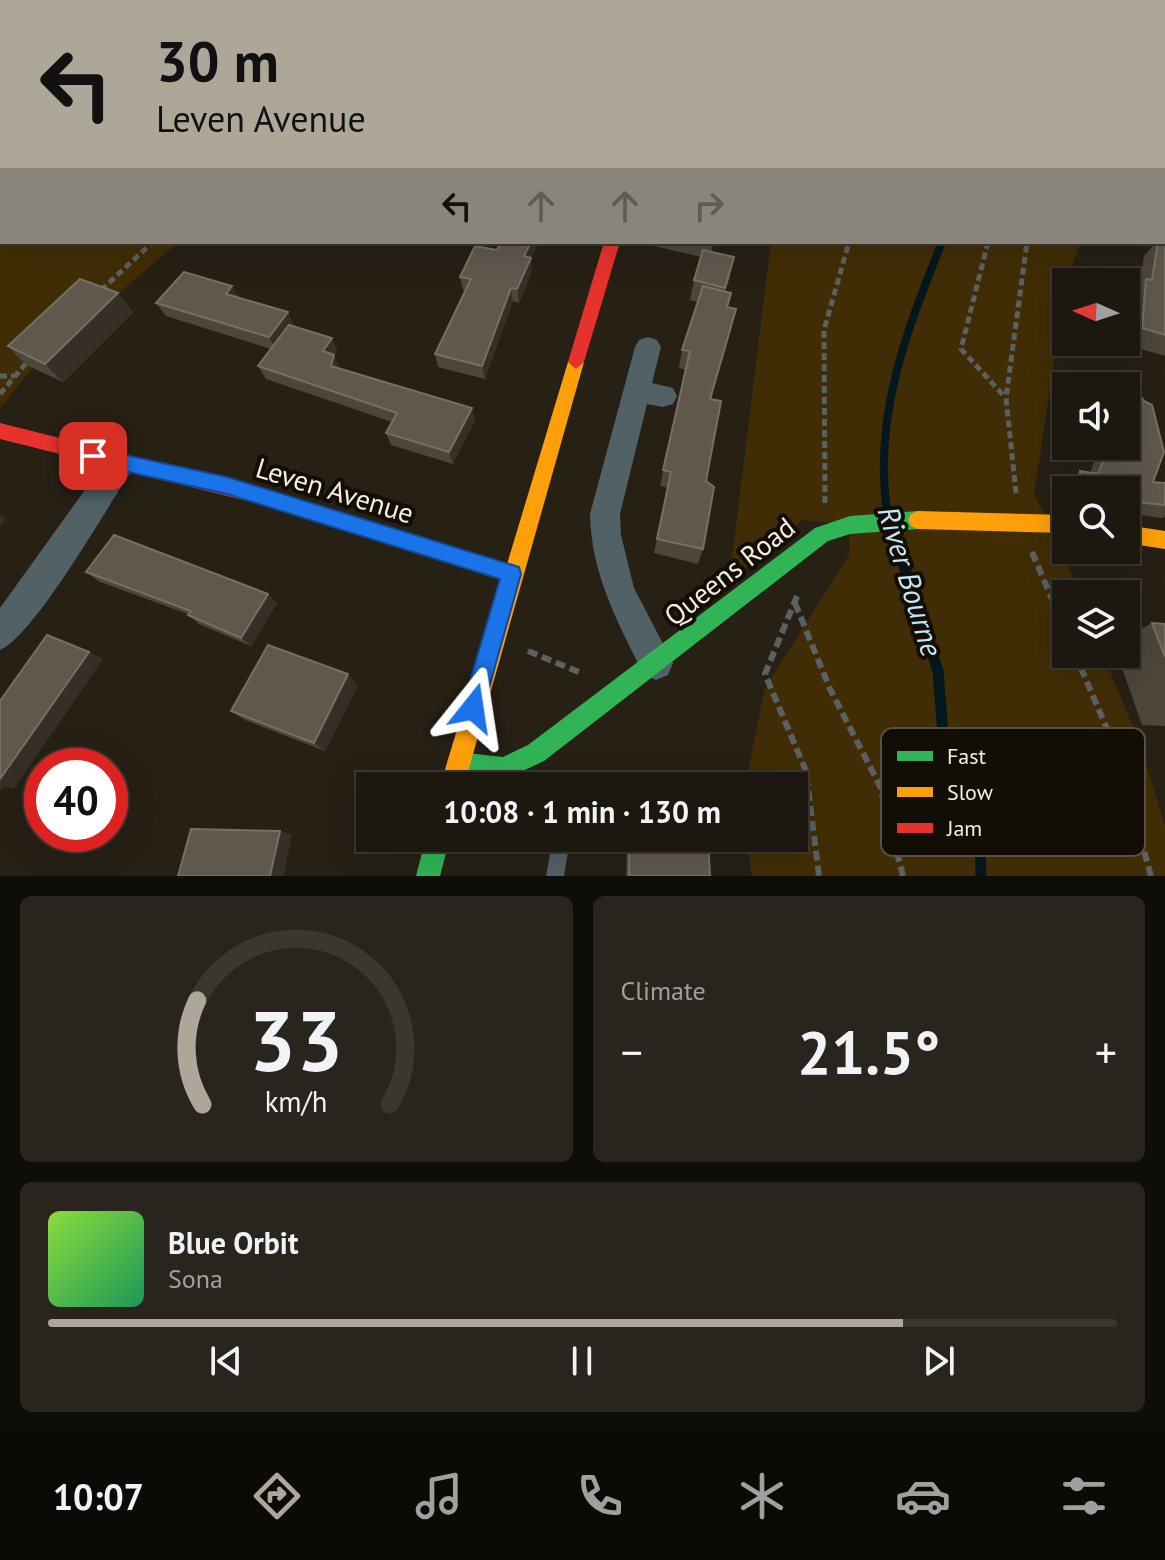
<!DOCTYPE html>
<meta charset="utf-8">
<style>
:root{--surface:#1c1810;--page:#29251e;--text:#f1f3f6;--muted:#a0a09f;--line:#3a3730;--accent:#ada79a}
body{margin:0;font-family:"PT Sans",sans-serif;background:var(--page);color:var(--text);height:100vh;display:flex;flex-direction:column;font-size:30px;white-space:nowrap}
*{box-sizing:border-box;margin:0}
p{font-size:26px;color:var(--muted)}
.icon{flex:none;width:44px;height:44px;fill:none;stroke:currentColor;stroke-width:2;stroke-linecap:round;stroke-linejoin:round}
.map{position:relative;height:876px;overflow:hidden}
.sheet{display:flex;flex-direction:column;gap:20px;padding:20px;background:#0f0d09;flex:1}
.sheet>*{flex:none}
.guide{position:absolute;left:0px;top:0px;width:1166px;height:244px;box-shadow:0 8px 32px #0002,0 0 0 2px var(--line);background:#ada79a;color:#111;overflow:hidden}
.needle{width:52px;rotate:273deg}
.fabs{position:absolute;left:1052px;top:268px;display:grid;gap:16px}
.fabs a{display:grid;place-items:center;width:88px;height:88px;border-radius:0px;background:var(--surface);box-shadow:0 8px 32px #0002,0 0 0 2px var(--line);font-size:40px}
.speed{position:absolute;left:24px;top:748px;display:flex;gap:16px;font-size:40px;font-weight:700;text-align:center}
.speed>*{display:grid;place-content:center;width:104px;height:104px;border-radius:50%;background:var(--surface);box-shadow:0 8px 32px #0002,0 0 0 2px var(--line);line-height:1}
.speed .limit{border:12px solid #d22;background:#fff;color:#111}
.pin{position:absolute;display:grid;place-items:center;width:68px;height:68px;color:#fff;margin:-34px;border-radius:16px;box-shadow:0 4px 12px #0006}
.me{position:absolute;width:88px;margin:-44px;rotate:15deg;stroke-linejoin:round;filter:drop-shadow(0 0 6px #0008)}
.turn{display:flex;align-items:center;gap:28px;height:168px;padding:0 24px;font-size:36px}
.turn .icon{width:104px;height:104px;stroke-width:2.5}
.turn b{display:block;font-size:56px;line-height:68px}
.lanes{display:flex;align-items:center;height:76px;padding:0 24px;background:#0003;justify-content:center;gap:40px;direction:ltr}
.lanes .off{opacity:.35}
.big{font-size:60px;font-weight:800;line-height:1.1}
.sheet .widget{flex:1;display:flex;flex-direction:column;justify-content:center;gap:12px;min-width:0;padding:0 28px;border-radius:12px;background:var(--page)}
.sheet .dial{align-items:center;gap:0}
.dial svg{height:208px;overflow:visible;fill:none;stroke:var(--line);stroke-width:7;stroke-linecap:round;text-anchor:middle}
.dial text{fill:var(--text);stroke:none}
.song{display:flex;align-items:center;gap:24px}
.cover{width:96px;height:96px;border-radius:12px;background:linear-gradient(135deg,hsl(90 70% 55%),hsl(150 70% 35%))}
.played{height:8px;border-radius:4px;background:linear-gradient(90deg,var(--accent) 80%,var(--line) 80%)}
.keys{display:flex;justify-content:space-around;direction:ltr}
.heat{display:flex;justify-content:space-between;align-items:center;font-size:44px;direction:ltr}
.sheet .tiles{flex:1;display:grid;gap:20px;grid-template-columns:1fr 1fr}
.widget:last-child{grid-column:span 2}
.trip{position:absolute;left:356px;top:772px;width:452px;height:80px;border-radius:0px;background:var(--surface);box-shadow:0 8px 32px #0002,0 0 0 2px var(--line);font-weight:800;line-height:80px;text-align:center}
.menu{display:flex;height:128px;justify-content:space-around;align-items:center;background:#0b0a06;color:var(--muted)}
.menu .icon{width:56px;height:56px}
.menu .current{color:var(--accent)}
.menu b{font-size:36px;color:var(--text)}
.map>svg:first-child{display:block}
.green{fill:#402d05}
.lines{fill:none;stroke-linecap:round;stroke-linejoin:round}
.stream-far1{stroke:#03181e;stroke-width:8}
.stream{stroke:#03181e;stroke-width:11}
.path-far2{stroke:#5b6160;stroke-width:4;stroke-dasharray:6 3;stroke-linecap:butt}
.path-far1{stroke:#5b6160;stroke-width:5;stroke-dasharray:7 4;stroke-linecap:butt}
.path{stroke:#5b6160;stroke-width:6;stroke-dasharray:10 5;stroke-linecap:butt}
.lane{fill:#516165;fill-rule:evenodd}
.street{fill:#516165;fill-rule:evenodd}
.fast{fill:#30b455;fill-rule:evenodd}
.slow{fill:#ff9f0a;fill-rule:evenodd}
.jam{fill:#e5322d;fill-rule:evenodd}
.wall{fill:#4c463b}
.shaded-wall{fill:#352f25}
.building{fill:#5e584d;stroke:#767064;stroke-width:2}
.route{fill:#1a73e8;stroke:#114b97;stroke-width:2}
.labels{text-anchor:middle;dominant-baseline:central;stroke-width:8;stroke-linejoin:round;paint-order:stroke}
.street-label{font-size:28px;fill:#f6efe1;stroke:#120d05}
.water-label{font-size:30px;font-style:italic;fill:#c0e9f7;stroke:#120d05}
.key{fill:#120d05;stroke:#565147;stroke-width:2}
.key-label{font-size:22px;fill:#f6efe1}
</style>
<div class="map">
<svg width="1165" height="876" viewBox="0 0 1165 876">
<rect width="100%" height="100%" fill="#262015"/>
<g class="green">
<path d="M0,0H461L2,2V242H179L39,360L0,408Z"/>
<path d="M771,242H1081L1066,282L1034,495L1051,522L1079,594H1066V654H1103L1139,742L1165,826V876H752L746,838H794V786H745L765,688L849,555L850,525L803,520L729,581Z"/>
</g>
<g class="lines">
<path class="stream-far1" d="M887,512C873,415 907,330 942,242"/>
<g class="stream">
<path d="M887,510L888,515"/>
<path d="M892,529L938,671L943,734L980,840L981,876"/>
</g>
<g class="path-far2">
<path d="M766,0L774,2"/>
<path d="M414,2L417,0"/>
</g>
<g class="path-far1">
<path d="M988,242L961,349L1005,397"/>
<path d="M101,290L153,242"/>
<path d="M0,376H14"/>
<path d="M0,394L28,361"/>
<path d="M1016,493L1006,398L1027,242"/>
<path d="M825,503L824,330L849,242"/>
</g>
<g class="path">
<path d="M1032,552L1066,632"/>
<path d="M797,596L765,674L806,771L819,876"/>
<path d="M795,603L830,689L880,786L903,876"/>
<path d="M528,651L581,673"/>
<path d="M1075,654L1116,750L1151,876"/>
</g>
<g class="lane">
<path d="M470,0H480L468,2Z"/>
<path d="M719,0H732L734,2H721Z"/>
<path d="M2,168V177L0,178V169Z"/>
<path d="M553,838H567L569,844L564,876H546Z"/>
</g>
<g class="street">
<path d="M648,337L657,340L661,347L652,383L673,388L677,396L673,404L663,407L647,404L620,514L621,535L634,588L673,663L668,675L656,680L644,675C618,623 591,574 590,514L635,347L639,340Z"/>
<path d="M120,452L130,455L134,464L130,473C106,509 34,636 0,650V608L110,455Z"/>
</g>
<g class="fast">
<path d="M263,489L511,565L518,567L521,574L518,581L511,583L263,505L256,503L254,497L256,491Z"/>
<path d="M918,511L925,514L928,520L925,526L918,529L850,534L828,541L544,761L504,780L450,771L447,763L450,755L458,752L503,757L528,745L815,528L850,516Z"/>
<path d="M426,838H450L440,876H416Z"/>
</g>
<g class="slow">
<path d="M576,355L584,362L464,786H440L568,362Z"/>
<path d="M918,511L1066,515V533L918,529L911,526L908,520L911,514Z"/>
<path d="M1126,525L1165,531V549L1126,543Z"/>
</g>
<g class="jam">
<path d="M604,242H620L584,362L576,369L568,362Z"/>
<path d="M0,423L263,489L270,491L272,497L270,503L263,505L0,439Z"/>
</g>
</g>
<g class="wall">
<path d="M806,0H865L864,2H805Z"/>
<path d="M1164,72L1165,73V141H1164Z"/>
<path d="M1165,230V356L1127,345L1131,296L1139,287L1144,256L1156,242H1164Z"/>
<path d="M650,242H714L711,252L730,277L725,291L731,329L711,399L703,549L698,564L654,553L668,488L660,486L685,370L679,368L682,350L698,302L690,300L694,280L701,257L650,245Z"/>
<path d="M497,250L531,258L532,271L519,303L513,301L485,379L438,367L435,354L465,291L463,290L460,277Z"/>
<path d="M232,286L239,298L294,325L293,326L332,338L337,351L334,355L339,369L475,420L453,464L391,445L386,433L392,422L266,379L258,366L271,349L166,316L156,303Z"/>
<path d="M118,293L133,312L63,382L26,365L8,346Z"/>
<path d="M1100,446H1126L1153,482L1165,483V516L1162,518L1126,513V490H1069L1067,483L1080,471L1090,473Z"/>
<path d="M86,572L277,603L251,646L199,624L188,615V614L100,582Z"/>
<path d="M1152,623L1165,624V726L1142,725L1117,654H1126V637Z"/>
<path d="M358,685L325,751L245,720L231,711Z"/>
<path d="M627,838H708L710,876H626Z"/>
</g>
<g class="shaded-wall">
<path d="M578,0H589L587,2H576Z"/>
<path d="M531,242H539L531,258L532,271L519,303L517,289L524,256Z"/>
<path d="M232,286L240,300L226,294Z"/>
<path d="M511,288L513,301L485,379L482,366Z"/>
<path d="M118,293L133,312L63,382L45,364Z"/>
<path d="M288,312L294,325L276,351L269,337Z"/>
<path d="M332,338L337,351L334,355L340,368L336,379L323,351Z"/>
<path d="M472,408L475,420L453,464L449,452Z"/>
<path d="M0,515L6,519L0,526Z"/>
<path d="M268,594L277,603L251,646L241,638Z"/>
<path d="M89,652L103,659L14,789L4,787L0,792V779Z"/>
<path d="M348,674L358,685L325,751L314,743Z"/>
<path d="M280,831L292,834L284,876H270Z"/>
</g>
<g class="building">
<path d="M529,0H578L576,2H528Z"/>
<path d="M1164,72L1165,73V120L1164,119Z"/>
<path d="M1164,240H1165V335L1142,328L1146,279L1152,280L1158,242H1164Z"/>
<path d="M501,242H531L524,256L531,258L517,289L511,288L482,366L435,354L471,279L460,277L475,246L497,250Z"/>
<path d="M703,250L734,257L725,288L694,280Z"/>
<path d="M184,272L232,286L226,294L288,312L269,337L156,303Z"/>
<path d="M80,279L118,293L45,364L8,346Z"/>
<path d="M703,286L731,293L727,307L736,309L710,399L721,401L706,481L714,487L703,549L657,539L671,472L663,470L690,351L682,350Z"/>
<path d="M289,325L332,338L323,351L334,355L331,366L472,408L449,452L386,433L397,413L258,366Z"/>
<path d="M1135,388L1144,401L1152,405L1164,452L1153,482L1165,483V505L1126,501V490H1083L1080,471L1098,474L1109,446H1126V389Z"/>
<path d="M114,535L268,594L241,638L188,615L191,611L86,572Z"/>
<path d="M1152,623L1165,624V657Z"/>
<path d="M47,635L89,652L0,779V701Z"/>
<path d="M268,645L348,674L314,743L231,711Z"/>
<path d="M191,829L280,831L270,876H178Z"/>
<path d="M629,838H708L710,876H629Z"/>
</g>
<path class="route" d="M93,448L227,477L519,567L521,574L481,716L473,719L466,716L462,708L500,579L227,494L93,464L84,456Z"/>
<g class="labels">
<g class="street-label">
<text transform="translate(335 490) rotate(17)">Leven Avenue</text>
<text transform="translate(729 571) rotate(-38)">Queens Road</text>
</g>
<g class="water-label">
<text transform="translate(911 581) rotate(73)">River Bourne</text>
</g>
</g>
<rect x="881" y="728" width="264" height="128" rx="12" class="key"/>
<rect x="897" y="751" width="36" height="10" fill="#30b455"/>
<rect x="897" y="787" width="36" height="10" fill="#ff9f0a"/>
<rect x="897" y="823" width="36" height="10" fill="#e5322d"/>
<g class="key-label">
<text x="947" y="764">Fast</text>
<text x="947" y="800">Slow</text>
<text x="947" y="836">Jam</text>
</g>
</svg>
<div class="fabs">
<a><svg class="needle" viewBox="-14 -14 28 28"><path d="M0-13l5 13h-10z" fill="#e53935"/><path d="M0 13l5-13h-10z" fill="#a0a09f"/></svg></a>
<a><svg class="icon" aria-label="sound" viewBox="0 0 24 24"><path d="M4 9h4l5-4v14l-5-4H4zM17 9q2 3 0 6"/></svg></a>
<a><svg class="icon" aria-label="search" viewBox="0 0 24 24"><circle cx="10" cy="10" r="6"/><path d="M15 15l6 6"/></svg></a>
<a><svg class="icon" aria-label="layers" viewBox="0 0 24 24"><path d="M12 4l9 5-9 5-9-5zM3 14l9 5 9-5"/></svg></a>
</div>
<div class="speed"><div class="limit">40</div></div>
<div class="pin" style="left:93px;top:456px;background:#d93025"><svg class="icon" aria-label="arrive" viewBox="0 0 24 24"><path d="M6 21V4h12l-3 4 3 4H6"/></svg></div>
<svg class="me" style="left:473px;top:708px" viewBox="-20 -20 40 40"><path d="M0-17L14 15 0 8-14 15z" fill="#1a73e8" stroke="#fff" stroke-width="4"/></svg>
<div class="trip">10:08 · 1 min · 130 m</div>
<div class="guide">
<div class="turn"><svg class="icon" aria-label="left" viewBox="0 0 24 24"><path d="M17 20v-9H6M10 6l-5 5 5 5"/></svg><div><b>30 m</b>Leven Avenue</div></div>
<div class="lanes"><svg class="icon" aria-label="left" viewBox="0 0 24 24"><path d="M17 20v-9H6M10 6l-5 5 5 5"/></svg><svg class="icon off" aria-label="ahead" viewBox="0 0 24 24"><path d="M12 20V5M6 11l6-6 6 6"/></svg><svg class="icon off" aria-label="ahead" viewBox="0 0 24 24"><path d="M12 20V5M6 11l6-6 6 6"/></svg><svg class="icon off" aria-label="right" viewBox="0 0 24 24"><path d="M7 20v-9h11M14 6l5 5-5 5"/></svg></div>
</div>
</div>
<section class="sheet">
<div class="tiles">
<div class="widget dial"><svg viewBox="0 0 100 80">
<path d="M14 69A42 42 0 1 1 86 69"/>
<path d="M14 69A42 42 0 0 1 12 29" stroke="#ada79a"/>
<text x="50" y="56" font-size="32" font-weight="700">33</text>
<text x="50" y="72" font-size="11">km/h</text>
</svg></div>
<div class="widget"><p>Climate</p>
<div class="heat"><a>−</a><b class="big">21.5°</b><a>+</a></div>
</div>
<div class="widget">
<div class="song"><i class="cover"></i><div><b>Blue Orbit</b><p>Sona</p></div></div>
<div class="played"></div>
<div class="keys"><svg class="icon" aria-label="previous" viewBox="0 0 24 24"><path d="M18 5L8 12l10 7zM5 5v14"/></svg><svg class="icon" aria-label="pause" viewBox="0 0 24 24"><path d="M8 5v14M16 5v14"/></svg><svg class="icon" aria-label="next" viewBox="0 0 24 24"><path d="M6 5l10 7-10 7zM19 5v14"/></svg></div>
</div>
</div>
</section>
<nav class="menu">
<b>10:07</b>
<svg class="icon current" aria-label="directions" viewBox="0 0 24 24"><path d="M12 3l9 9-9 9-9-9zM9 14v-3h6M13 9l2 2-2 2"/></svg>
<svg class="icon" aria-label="music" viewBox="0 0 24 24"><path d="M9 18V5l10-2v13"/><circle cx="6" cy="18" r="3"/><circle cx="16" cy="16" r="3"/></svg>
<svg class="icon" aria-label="phone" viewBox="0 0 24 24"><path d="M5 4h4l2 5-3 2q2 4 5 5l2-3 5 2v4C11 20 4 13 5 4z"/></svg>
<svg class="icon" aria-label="climate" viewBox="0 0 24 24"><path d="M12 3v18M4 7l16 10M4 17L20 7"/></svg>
<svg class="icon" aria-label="car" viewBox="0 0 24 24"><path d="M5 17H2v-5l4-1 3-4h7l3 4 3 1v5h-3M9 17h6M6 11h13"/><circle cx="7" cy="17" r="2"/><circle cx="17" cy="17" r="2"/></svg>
<svg class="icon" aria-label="filters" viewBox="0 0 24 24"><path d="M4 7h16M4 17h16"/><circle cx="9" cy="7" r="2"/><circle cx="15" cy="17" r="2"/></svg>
</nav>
